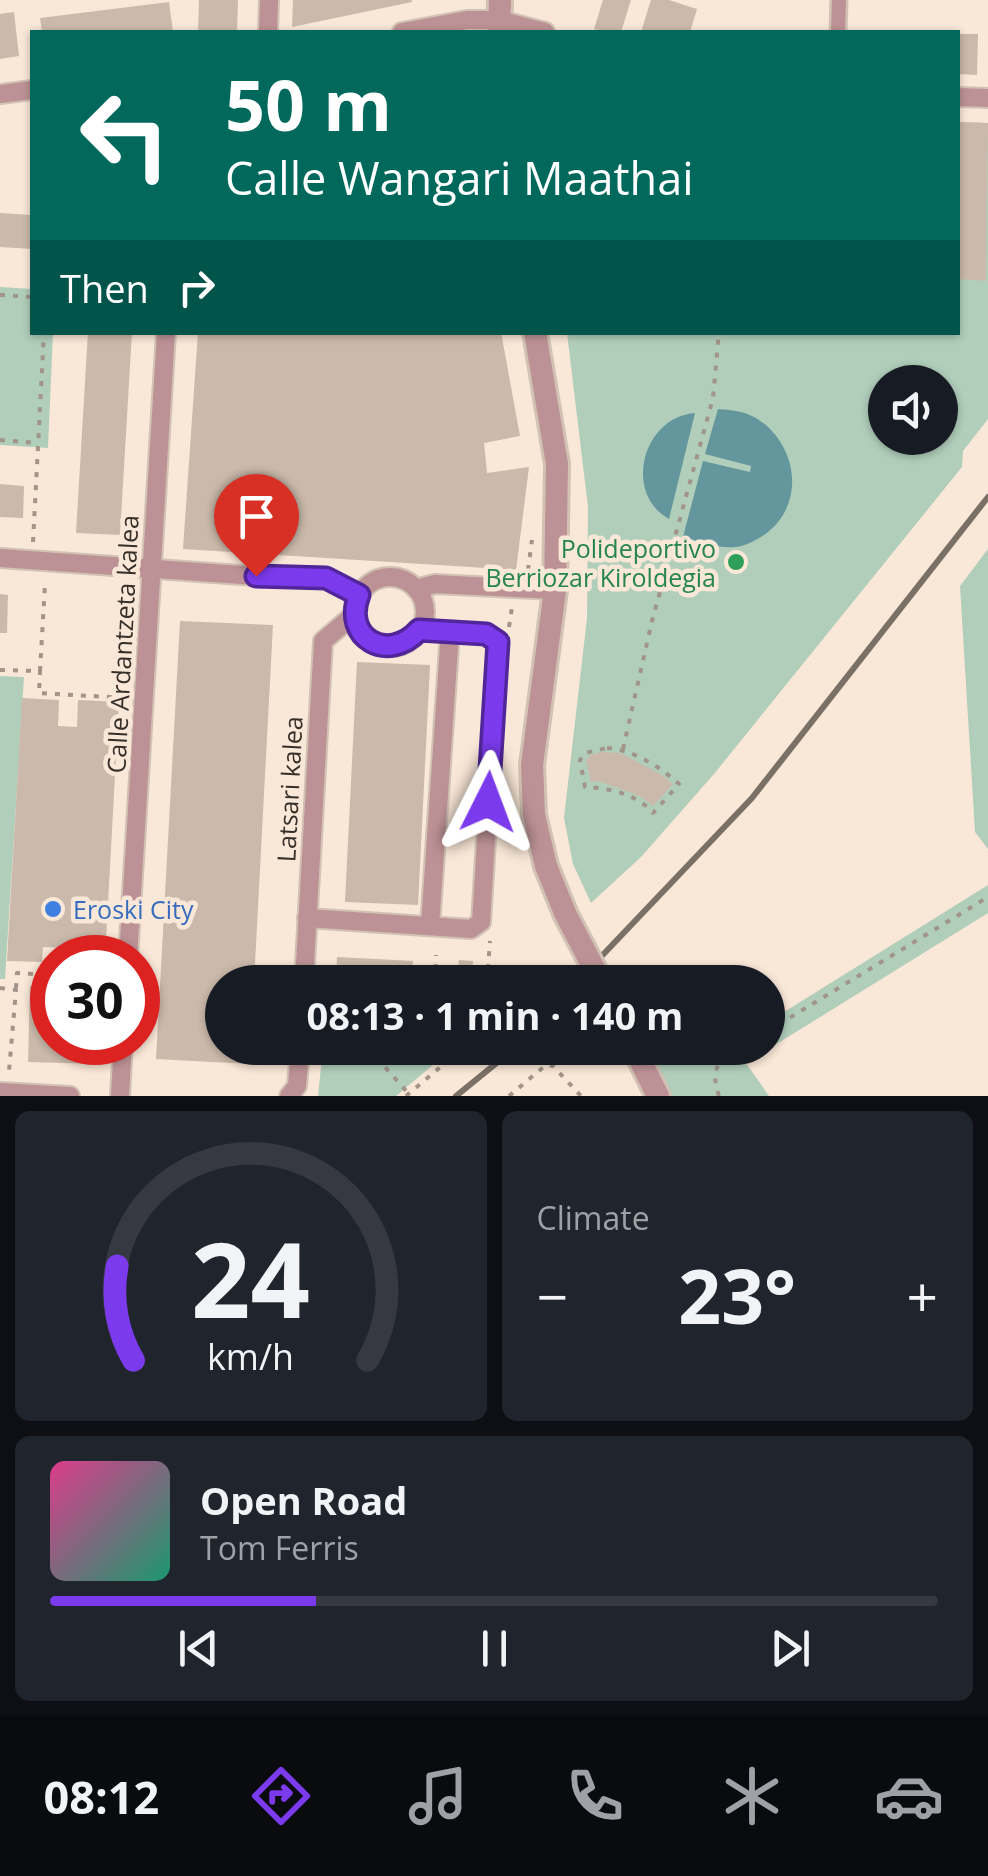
<!DOCTYPE html>
<meta charset="utf-8">
<style>
:root{--surface:#171b24;--page:#20242c;--text:#f1f3f6;--muted:#9ea1a6;--line:#363941;--accent:#7c3aed}
body{margin:0;font-family:"Open Sans",sans-serif;background:var(--page);color:var(--text);height:100vh;display:flex;flex-direction:column;font-size:38px;white-space:nowrap}
*{box-sizing:border-box;margin:0}
p{font-size:32px;color:var(--muted)}
.icon{flex:none;width:55px;height:55px;fill:none;stroke:currentColor;stroke-width:2;stroke-linecap:round;stroke-linejoin:round}
.map{position:relative;height:1096px;overflow:hidden}
.sheet{display:flex;flex-direction:column;gap:15px;padding:15px;background:#0d0f14;flex:1}
.sheet>*{flex:none}
.banner{position:absolute;left:30px;top:30px;width:930px;height:305px;border-radius:0px;box-shadow:0 2px 8px #0004;background:#00695c;color:#fff;overflow:hidden}
.tools{position:absolute;left:868px;top:365px;display:grid;gap:20px}
.tools a{display:grid;place-items:center;width:90px;height:90px;border-radius:50%;background:var(--surface);box-shadow:0 2px 8px #0004;font-size:50px}
.speed{position:absolute;left:30px;top:935px;display:flex;gap:20px;font-size:50px;font-weight:700;text-align:center}
.speed>*{display:grid;place-content:center;width:130px;height:130px;border-radius:50%;background:var(--surface);box-shadow:0 2px 8px #0004;line-height:1}
.speed .limit{border:15px solid #d22;background:#fff;color:#111}
.pin{position:absolute;display:grid;place-items:center;width:85px;height:85px;color:#fff;margin:-102px -42px;border-radius:50% 50% 50% 0;rotate:-45deg;box-shadow:0 0 10px #0007}
.pin .icon{rotate:45deg}
.me{position:absolute;width:110px;margin:-55px;rotate:3deg;stroke-linejoin:round;filter:drop-shadow(0 0 8px #0008)}
.turn{display:flex;align-items:center;gap:35px;height:210px;padding:0 30px;font-size:45px}
.turn .icon{width:130px;height:130px;stroke-width:2.5}
.turn b{display:block;font-size:70px;line-height:85px}
.then{display:flex;align-items:center;height:95px;padding:0 30px;background:#0003;gap:20px;font-size:38px}
.big{font-size:75px;font-weight:700;line-height:1.1}
.sheet .widget{flex:1;display:flex;flex-direction:column;justify-content:center;gap:15px;min-width:0;padding:0 35px;border-radius:15px;background:var(--page)}
.sheet .dial{align-items:center;gap:0}
.dial svg{height:260px;overflow:visible;fill:none;stroke:var(--line);stroke-width:7;stroke-linecap:round;text-anchor:middle}
.dial text{fill:var(--text);stroke:none}
.song{display:flex;align-items:center;gap:30px}
.cover{width:120px;height:120px;border-radius:15px;background:linear-gradient(135deg,hsl(330 70% 55%),hsl(160 70% 35%))}
.played{height:10px;border-radius:5px;background:linear-gradient(90deg,var(--accent) 30%,var(--line) 30%)}
.keys{display:flex;justify-content:space-around;direction:ltr}
.heat{display:flex;justify-content:space-between;align-items:center;font-size:55px;direction:ltr}
.sheet .tiles{flex:1;display:grid;gap:15px;grid-template-columns:1fr 1fr}
.widget:last-child{grid-column:span 2}
.trip{position:absolute;left:205px;top:965px;width:580px;height:100px;border-radius:50px;background:var(--surface);box-shadow:0 2px 8px #0004;font-weight:700;line-height:100px;text-align:center}
.tabs{display:flex;height:160px;justify-content:space-around;align-items:center;background:#090b0e;color:var(--muted)}
.tabs .icon{width:70px;height:70px}
.tabs .selected{color:var(--accent)}
.tabs b{font-size:45px;color:var(--text)}
.map>svg:first-child{display:block}
.green{fill:#b1cebb;fill-rule:evenodd}
.water{fill:#64979d}
.building{fill:#cbbaab}
.lines{fill:none;stroke-linecap:round;stroke-linejoin:round}
.pedestrian-casing{stroke:#d2c2b4;stroke-width:19}
.minor-casing{stroke:#d2c2b4;stroke-width:22}
.tertiary-casing{stroke:#d2c2b4;stroke-width:28}
.path{stroke:#a19488;stroke-width:4;stroke-dasharray:5 8;stroke-linecap:butt}
.pedestrian{stroke:#bd9296;stroke-width:14}
.minor{stroke:#bd9296;stroke-width:18}
.tertiary{stroke:#bd9296;stroke-width:22}
.rail{stroke:#7b7066;stroke-width:6}
.tertiary-bridge-casing{stroke:#d2c2b4;stroke-width:28;stroke-linecap:butt}
.tertiary-bridge{stroke:#bd9296;stroke-width:22}
.route-casing{stroke:#51269a;stroke-width:25}
.route{stroke:#7c3aed;stroke-width:18}
.leisure-dot{fill:#2e9e5b;stroke:#f9e7d7;stroke-width:4}
.shop-dot{fill:#3f7fe0;stroke:#f9e7d7;stroke-width:4}
.labels{text-anchor:middle;dominant-baseline:central;stroke-width:9;stroke-linejoin:round;paint-order:stroke}
.leisure-label{font-size:25px;fill:#27864d;stroke:#f9e7d7;text-anchor:end}
.street-label{font-size:25px;fill:#362f29;stroke:#f9e7d7}
.shop-label{font-size:25px;fill:#366cbe;stroke:#f9e7d7;text-anchor:start}
</style>
<div class="map">
<svg width="988" height="1096" viewBox="0 0 988 1096">
<rect width="100%" height="100%" fill="#f9e7d7"/>
<g class="green">
<path d="M958,122L988,123V419L963,451L962,467L714,774L641,857L591,903L573,864L564,818L587,618L588,507L567,333L958,332ZM885,382H940V438H885Z"/>
<path d="M0,287L32,289V332L53,333L48,448L0,445Z"/>
<path d="M988,549V849L975,832L960,586Z"/>
<path d="M0,676L24,677L5,979H0Z"/>
<path d="M988,885V913L746,1063L769,1096H646L621,1048H768V1022Z"/>
<path d="M323,1048H453L396,1096H318Z"/>
</g>
<g class="water">
<path d="M718,409C731,410 744,411 756,418C798,444 807,505 764,535C756,540 746,546 736,547C717,549 701,542 683,537L703,461L750,472L751,466L705,454Z"/>
<path d="M695,413L669,519C623,494 642,417 695,413Z"/>
</g>
<g class="building">
<path d="M199,0H238L237,32H198Z"/>
<path d="M293,0H412V2L292,27Z"/>
<path d="M603,0H631L621,32H606L594,29Z"/>
<path d="M651,0H669L697,9L690,32H641Z"/>
<path d="M169,2L173,32H42L40,18Z"/>
<path d="M14,12L19,56L0,59V14Z"/>
<path d="M958,34H978L977,75L958,74Z"/>
<path d="M958,122L988,123L986,281L958,279Z"/>
<path d="M0,213L32,215V249L0,247Z"/>
<path d="M88,332H132L120,535L76,533Z"/>
<path d="M198,332H501L520,436L484,443L487,473L529,467L516,570L183,549Z"/>
<path d="M0,484L24,486L23,518L0,517Z"/>
<path d="M0,594L8,595L7,633H0Z"/>
<path d="M180,621L273,625L254,982H222V1048H250V1064L156,1059Z"/>
<path d="M357,662L430,665L418,905L345,902Z"/>
<path d="M22,698L59,700L58,726L77,727L78,700L119,702L105,958H63L64,948L43,947L42,962L7,961Z"/>
<path d="M601,752L620,753L662,775L673,784L653,806L640,796L598,781L591,782L586,760L591,755Z"/>
<path d="M337,957L413,961L411,982H336Z"/>
<path d="M459,960L473,961L471,982H457Z"/>
<path d="M30,986L52,987V1042H98V1064L28,1062Z"/>
</g>
<g class="lines">
<g class="pedestrian-casing">
<path id="pedestrian" d="M838,32L839,0"/>
</g>
<g class="minor-casing">
<g id="minor">
<path d="M268,32L269,0"/>
<path d="M402,32L467,20H499L545,32"/>
<path d="M0,94L32,90"/>
<path d="M958,97L988,98"/>
<path d="M0,558L256,576L326,578L359,595"/>
<circle cx="390" cy="612" r="35"/>
<path d="M416,589L435,584L555,590"/>
<path d="M307,918L471,929L481,922L498,643L486,634L419,630"/>
<path d="M430,926L450,632"/>
<path d="M128,958L166,332"/>
<path d="M304,982L323,641L355,614"/>
<path d="M0,1092L70,1096"/>
<path d="M120,1096L123,1042"/>
<path d="M289,1096L297,1086L300,1048"/>
</g>
</g>
<g class="tertiary-casing">
<g id="tertiary">
<path d="M499,32L500,0"/>
<path d="M535,332L557,464L555,590L532,765L534,815L546,866L565,913"/>
<path d="M634,1048L658,1096"/>
</g>
</g>
<g class="path">
<path d="M0,295L32,297"/>
<path d="M0,440L38,443"/>
<path d="M33,542L44,332"/>
<path d="M528,570L532,540"/>
<path d="M509,627L512,607"/>
<path d="M0,670L40,671L39,693L127,698"/>
<path d="M40,671L45,584"/>
<path d="M607,748C634,750 660,767 679,784L653,813C637,794 609,788 585,787L580,760L585,753Z"/>
<path d="M623,749L652,621L713,398L719,332"/>
<path d="M435,982L436,955"/>
<path d="M487,982L490,941"/>
<path d="M0,988L16,990L9,1071"/>
<path d="M16,988L17,973L52,975"/>
<path d="M768,1031L988,897"/>
<path d="M368,1048L409,1094"/>
<path d="M406,1096L463,1048"/>
<path d="M509,1096L546,1065L553,1066L581,1096"/>
<path d="M719,1096C710,1068 717,1062 741,1048"/>
</g>
<use href="#pedestrian" class="pedestrian"/>
<use href="#minor" class="minor"/>
<use href="#tertiary" class="tertiary"/>
<g class="rail">
<path d="M577,982L752,798L988,497"/>
<path d="M456,1096L515,1048"/>
</g>
<g class="tertiary-bridge-casing">
<path id="tertiary-bridge" d="M565,913L601,982"/>
</g>
<use href="#tertiary-bridge" class="tertiary-bridge"/>
</g>
<g class="lines">
<g class="route-casing">
<path id="route" d="M256,576L326,578L359,595C342,638 388,664 419,630L486,634L498,642L488,802"/>
</g>
<use href="#route" class="route"/>
</g>
<circle class="leisure-dot" cx="736" cy="562" r="10"/>
<circle class="shop-dot" cx="53" cy="909" r="10"/>
<g class="labels">
<g class="leisure-label">
<text x="716" y="548">Polideportivo<tspan x="716" dy="29">Berriozar Kiroldegia</tspan></text>
</g>
<g class="street-label">
<text transform="translate(122 644) rotate(-87)">Calle Ardantzeta kalea</text>
<text transform="translate(289 789) rotate(-87)">Latsari kalea</text>
</g>
<g class="shop-label">
<text x="73" y="909">Eroski City</text>
</g>
</g>
</svg>
<div class="tools">
<a><svg class="icon" aria-label="sound" viewBox="0 0 24 24"><path d="M4 9h4l5-4v14l-5-4H4zM17 9q2 3 0 6"/></svg></a>
</div>
<div class="speed"><div class="limit">30</div></div>
<div class="pin" style="left:256px;top:576px;background:#d93025"><svg class="icon" aria-label="arrive" viewBox="0 0 24 24"><path d="M6 21V4h12l-3 4 3 4H6"/></svg></div>
<svg class="me" style="left:488px;top:802px" viewBox="-20 -20 40 40"><path d="M0-17L14 15 0 8-14 15z" fill="#7c3aed" stroke="#fff" stroke-width="4"/></svg>
<div class="trip">08:13 · 1 min · 140 m</div>
<div class="banner">
<div class="turn"><svg class="icon" aria-label="left" viewBox="0 0 24 24"><path d="M17 20v-9H6M10 6l-5 5 5 5"/></svg><div><b>50 m</b>Calle Wangari Maathai</div></div>
<div class="then">Then<svg class="icon" aria-label="right" viewBox="0 0 24 24"><path d="M7 20v-9h11M14 6l5 5-5 5"/></svg></div>
</div>
</div>
<section class="sheet">
<div class="tiles">
<div class="widget dial"><svg viewBox="0 0 100 80">
<path d="M14 69A42 42 0 1 1 86 69"/>
<path d="M14 69A42 42 0 0 1 9 40" stroke="#7c3aed"/>
<text x="50" y="56" font-size="32" font-weight="700">24</text>
<text x="50" y="72" font-size="11">km/h</text>
</svg></div>
<div class="widget"><p>Climate</p>
<div class="heat"><a>−</a><b class="big">23°</b><a>+</a></div>
</div>
<div class="widget">
<div class="song"><i class="cover"></i><div><b>Open Road</b><p>Tom Ferris</p></div></div>
<div class="played"></div>
<div class="keys"><svg class="icon" aria-label="previous" viewBox="0 0 24 24"><path d="M18 5L8 12l10 7zM5 5v14"/></svg><svg class="icon" aria-label="pause" viewBox="0 0 24 24"><path d="M8 5v14M16 5v14"/></svg><svg class="icon" aria-label="next" viewBox="0 0 24 24"><path d="M6 5l10 7-10 7zM19 5v14"/></svg></div>
</div>
</div>
</section>
<nav class="tabs">
<b>08:12</b>
<svg class="icon selected" aria-label="directions" viewBox="0 0 24 24"><path d="M12 3l9 9-9 9-9-9zM9 14v-3h6M13 9l2 2-2 2"/></svg>
<svg class="icon" aria-label="music" viewBox="0 0 24 24"><path d="M9 18V5l10-2v13"/><circle cx="6" cy="18" r="3"/><circle cx="16" cy="16" r="3"/></svg>
<svg class="icon" aria-label="phone" viewBox="0 0 24 24"><path d="M5 4h4l2 5-3 2q2 4 5 5l2-3 5 2v4C11 20 4 13 5 4z"/></svg>
<svg class="icon" aria-label="climate" viewBox="0 0 24 24"><path d="M12 3v18M4 7l16 10M4 17L20 7"/></svg>
<svg class="icon" aria-label="car" viewBox="0 0 24 24"><path d="M5 17H2v-5l4-1 3-4h7l3 4 3 1v5h-3M9 17h6M6 11h13"/><circle cx="7" cy="17" r="2"/><circle cx="17" cy="17" r="2"/></svg>
</nav>
